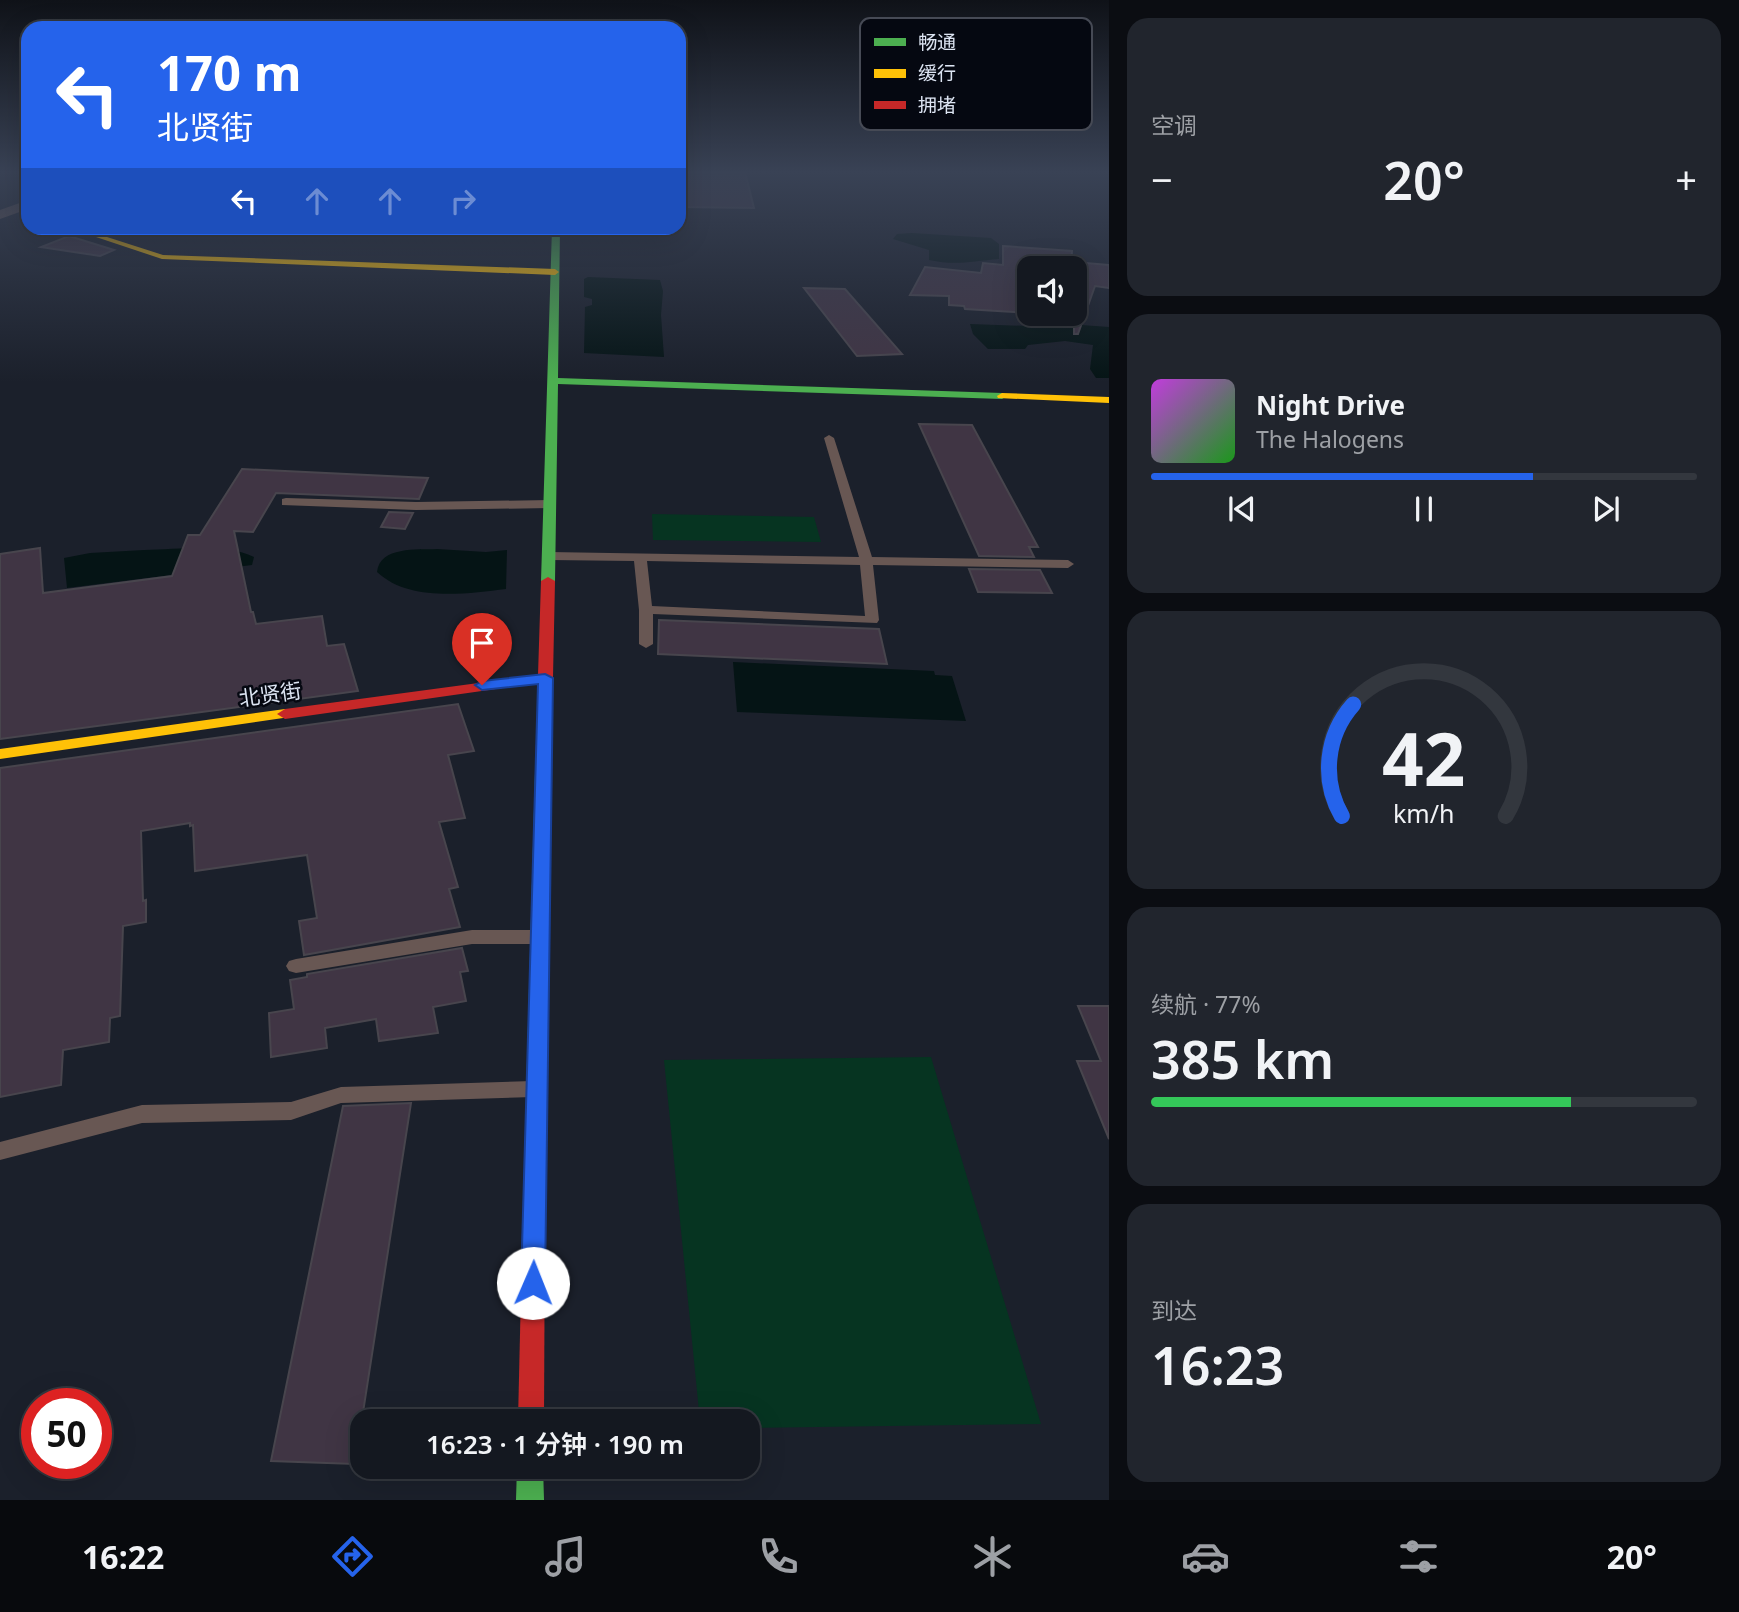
<!DOCTYPE html>
<html lang="zh">
<meta charset="utf-8">
<style>
:root{--surface:#141820;--page:#21252d;--text:#f1f3f6;--muted:#9da0a5;--line:#33373e;--accent:#2563eb}
body{margin:0;font-family:"Noto Sans","Noto Sans SC",sans-serif;background:var(--page);color:var(--text);height:100vh;display:flex;flex-direction:column;font-size:26px;white-space:nowrap}
*{box-sizing:border-box;margin:0}
p{font-size:23px;color:var(--muted)}
.icon{flex:none;width:38px;height:38px;fill:none;stroke:currentColor;stroke-width:2;stroke-linecap:round;stroke-linejoin:round}
.map{position:relative;flex:1;overflow:hidden}
.side{display:flex;flex-direction:column;gap:18px;padding:18px;background:#0b0d12;width:630px}
.side>*{flex:none}
.top-card{position:absolute;left:21px;top:21px;width:665px;height:214px;border-radius:21px;box-shadow:0 7px 28px #0002,0 0 0 2px var(--line);background:#2563eb;color:#fff;overflow:hidden}
.fabs{position:absolute;left:1017px;top:256px;display:grid;gap:14px}
.fabs a{display:grid;place-items:center;width:70px;height:70px;border-radius:14px;background:var(--surface);box-shadow:0 7px 28px #0002,0 0 0 2px var(--line);font-size:35px}
.speed{position:absolute;left:21px;top:1388px;display:flex;gap:14px;font-size:35px;font-weight:700;text-align:center}
.speed>*{display:grid;place-content:center;width:91px;height:91px;border-radius:50%;background:var(--surface);box-shadow:0 7px 28px #0002,0 0 0 2px var(--line);line-height:1}
.speed .limit{border:10px solid #d22;background:#fff;color:#111}
.pin{position:absolute;display:grid;place-items:center;width:60px;height:60px;color:#fff;margin:-72px -30px;border-radius:50% 50% 50% 0;rotate:-45deg;box-shadow:0 0 7px #0007}
.pin .icon{rotate:45deg}
.me{position:absolute;width:77px;margin:-38px;rotate:1deg;stroke-linejoin:round;filter:drop-shadow(0 0 5px #0008)}
.turn{display:flex;align-items:center;gap:24px;height:147px;padding:0 21px;font-size:32px}
.turn .icon{width:91px;height:91px;stroke-width:2.5}
.turn b{display:block;font-size:49px;line-height:60px}
.lanes{display:flex;align-items:center;height:66px;padding:0 21px;background:#0003;justify-content:center;gap:35px;direction:ltr}
.lanes .off{opacity:.35}
.big{font-size:52px;font-weight:600;line-height:1.1}
.side .tile{flex:1;display:flex;flex-direction:column;justify-content:center;gap:10px;min-width:0;padding:0 24px;border-radius:21px;background:var(--page)}
.side .dial{align-items:center;gap:0}
.dial svg{height:182px;overflow:visible;fill:none;stroke:var(--line);stroke-width:7;stroke-linecap:round;text-anchor:middle}
.dial text{fill:var(--text);stroke:none}
.song{display:flex;align-items:center;gap:21px}
.cover{width:84px;height:84px;border-radius:10px;background:linear-gradient(135deg,hsl(290 70% 55%),hsl(120 70% 35%))}
.played{height:7px;border-radius:4px;background:linear-gradient(90deg,var(--accent) 70%,var(--line) 70%)}
.keys{display:flex;justify-content:space-around;direction:ltr}
.heat{display:flex;justify-content:space-between;align-items:center;font-size:38px;direction:ltr}
.charge{height:10px;border-radius:5px;background:linear-gradient(90deg,#34c759 77%,var(--line) 0)}
.trip{position:absolute;left:350px;top:1409px;width:410px;height:70px;border-radius:21px;background:var(--surface);box-shadow:0 7px 28px #0002,0 0 0 2px var(--line);font-weight:600;line-height:70px;text-align:center}
.dock{display:flex;height:112px;justify-content:space-around;align-items:center;background:#080a0d;color:var(--muted)}
.dock .icon{width:49px;height:49px}
.dock .selected{color:var(--accent)}
.dock b{font-size:32px;color:var(--text)}
main{display:flex;flex:1;min-height:0}
.map>svg:first-child{display:block}
.green{fill:#063421}
.water{fill:#051415}
.building{fill:#403544;stroke:#48454d;stroke-width:2}
.lines{fill:none;stroke-linecap:round;stroke-linejoin:round}
.lane{fill:#685753;fill-rule:evenodd}
.street{fill:#685753;fill-rule:evenodd}
.fast{fill:#4caf50;fill-rule:evenodd}
.slow{fill:#ffc107;fill-rule:evenodd}
.jam{fill:#c62828;fill-rule:evenodd}
.route{fill:#2563eb;stroke:#184099;stroke-width:2}
.labels{text-anchor:middle;dominant-baseline:central;stroke-width:5;stroke-linejoin:round;paint-order:stroke}
.street-label{font-size:21px;fill:#dde5f3;stroke:#050811}
.key{fill:#050811;stroke:#464a55;stroke-width:2}
.key-label{font-size:19px;fill:#dde5f3}
</style>
<main>
<div class="map">
<svg width="1109" height="1500" viewBox="0 0 1109 1500">
<rect width="100%" height="100%" fill="#1b202b"/>
<g class="green">
<path d="M652,514L814,517L821,542L653,540Z"/>
<path d="M931,1057L1041,1424L747,1428V1421H700L664,1060Z"/>
</g>
<g class="water">
<path d="M912,233L991,238L999,244V259C971,261 957,266 929,260V250L893,239L897,234Z"/>
<path d="M588,277L660,280L663,291L661,315L664,357L584,353L585,307L592,305V299L584,297V279Z"/>
<path d="M1039,322L1109,327V378H1096L1090,369L1093,345L1065,341L1028,345L1025,349H988L973,334L970,324L1027,326Z"/>
<path d="M437,549L486,552L507,550L506,589C465,594 409,602 377,572C380,546 417,550 437,549Z"/>
<path d="M144,550C178,550 223,542 254,557L252,565L67,588L64,558L90,553Z"/>
<path d="M733,662L934,671L935,675L952,676L966,721L737,712Z"/>
</g>
<g class="building">
<path d="M679,172H745L754,208L679,207Z"/>
<path d="M69,236L114,250L100,256L41,247Z"/>
<path d="M1003,246L1072,251L1071,268H1029V313L965,309L964,306L949,305V296L910,295L925,267L981,273L983,263L1003,265Z"/>
<path d="M1074,262L1109,265V288L1095,286L1078,334H1074Z"/>
<path d="M804,288L845,289L902,354L857,356Z"/>
<path d="M919,424L972,425L1038,547H1029L1034,557L979,556Z"/>
<path d="M242,469L428,478L419,499L276,493L253,532L234,531L251,612H253L256,624L322,616L327,646L344,644L358,691L0,739V554L40,548L43,593L172,576L188,535H200Z"/>
<path d="M389,512L413,513L405,529L381,527Z"/>
<path d="M969,569L1040,570L1052,593L978,592Z"/>
<path d="M659,620L879,629L887,664L658,654Z"/>
<path d="M458,704L474,751L448,755L465,818L439,822L458,887L449,889L460,927L304,955L299,921L317,918L307,855L195,871L193,825L190,826V823L141,831L143,901L146,900V922L123,926L120,1016L110,1018L109,1042L63,1050L61,1085L0,1097V768Z"/>
<path d="M462,948L468,971L460,972L466,1001L433,1007L438,1033L379,1041L376,1019L325,1028L327,1048L271,1057L269,1013L294,1009L290,980L307,977V974Z"/>
<path d="M1078,1006H1109V1139L1077,1061H1101Z"/>
<path d="M411,1103L355,1464L271,1461L343,1106Z"/>
</g>
<g class="lines">
<g class="lane">
<path d="M829,435L834,438L872,557L1068,560L1074,564L1068,568L873,565L879,620L877,623L653,614V644L646,648L639,644V610L634,561L549,560L543,556L549,552L859,557L824,438ZM647,561L860,565L865,616L652,606Z"/>
<path d="M286,498L416,502L550,500L556,504L550,508L416,510L282,505V499Z"/>
<path d="M472,930H537L544,932L546,937L544,942L537,944H472L296,973L289,971L286,966L289,961L296,959Z"/>
<path d="M533,1081L540,1083L543,1089L540,1095L533,1097L341,1103L291,1120L142,1123L0,1160V1142L142,1105L291,1102L341,1087Z"/>
</g>
<path class="street" d="M28,200V209L0,219V210Z"/>
<g class="fast">
<path d="M552,228H560L558,378L1002,393L1007,396L1002,399L558,384L555,581L548,585L543,584L541,581Z"/>
<path d="M543,768L551,773L545,1205L542,1212L534,1215L526,1212L523,1205L535,773Z"/>
<path d="M517,1466H543L544,1500H516Z"/>
</g>
<g class="slow">
<path d="M69,228H79L163,255L555,269L559,272L555,275L162,259Z"/>
<path d="M1002,393L1109,397V403L998,398L997,396Z"/>
<path d="M285,709L290,711L293,714L290,717L0,759V749Z"/>
</g>
<g class="jam">
<path d="M548,577L555,581L551,773L549,777H537L535,773L538,683L285,719L277,714L285,709L538,675L541,581Z"/>
<path d="M534,1195L542,1198L545,1205L544,1421H518L523,1205L526,1198Z"/>
</g>
</g>
<linearGradient id="sky" x2="0" y2="1"><stop stop-color="#0f1218"/><stop offset="0.45" stop-color="#394255"/><stop offset="1" stop-color="#394255" stop-opacity="0"/></linearGradient>
<rect width="1109" height="382" fill="url(#sky)"/>
<path class="route" d="M545,674L553,678L545,1283L541,1290L533,1294L524,1290L521,1283L538,684L482,690L475,685L482,681Z"/>
<g class="labels">
<g class="street-label">
<text transform="translate(270 694) rotate(-8)">北贤街</text>
</g>
</g>
<rect x="860" y="18" width="232" height="112" rx="10" class="key"/>
<rect x="874" y="38" width="32" height="8" fill="#4caf50"/>
<rect x="874" y="69" width="32" height="9" fill="#ffc107"/>
<rect x="874" y="101" width="32" height="8" fill="#c62828"/>
<g class="key-label">
<text x="918" y="49">畅通</text>
<text x="918" y="80">缓行</text>
<text x="918" y="112">拥堵</text>
</g>
</svg>
<div class="fabs">
<a><svg class="icon" aria-label="sound" viewBox="0 0 24 24"><path d="M4 9h4l5-4v14l-5-4H4zM17 9q2 3 0 6"/></svg></a>
</div>
<div class="speed"><div class="limit">50</div></div>
<div class="pin" style="left:482px;top:685px;background:#d93025"><svg class="icon" aria-label="arrive" viewBox="0 0 24 24"><path d="M6 21V4h12l-3 4 3 4H6"/></svg></div>
<svg class="me" style="left:533px;top:1283px" viewBox="-20 -20 40 40"><circle r="19" fill="#fff"/><path d="M0-13L10 11 0 6-10 11z" fill="#2563eb"/></svg>
<div class="trip">16:23 · 1 分钟 · 190 m</div>
<div class="top-card">
<div class="turn"><svg class="icon" aria-label="left" viewBox="0 0 24 24"><path d="M17 20v-9H6M10 6l-5 5 5 5"/></svg><div><b>170 m</b>北贤街</div></div>
<div class="lanes"><svg class="icon" aria-label="left" viewBox="0 0 24 24"><path d="M17 20v-9H6M10 6l-5 5 5 5"/></svg><svg class="icon off" aria-label="ahead" viewBox="0 0 24 24"><path d="M12 20V5M6 11l6-6 6 6"/></svg><svg class="icon off" aria-label="ahead" viewBox="0 0 24 24"><path d="M12 20V5M6 11l6-6 6 6"/></svg><svg class="icon off" aria-label="right" viewBox="0 0 24 24"><path d="M7 20v-9h11M14 6l5 5-5 5"/></svg></div>
</div>
</div>
<section class="side">
<div class="tile"><p>空调</p>
<div class="heat"><a>−</a><b class="big">20°</b><a>+</a></div>
</div>
<div class="tile">
<div class="song"><i class="cover"></i><div><b>Night Drive</b><p>The Halogens</p></div></div>
<div class="played"></div>
<div class="keys"><svg class="icon" aria-label="previous" viewBox="0 0 24 24"><path d="M18 5L8 12l10 7zM5 5v14"/></svg><svg class="icon" aria-label="pause" viewBox="0 0 24 24"><path d="M8 5v14M16 5v14"/></svg><svg class="icon" aria-label="next" viewBox="0 0 24 24"><path d="M6 5l10 7-10 7zM19 5v14"/></svg></div>
</div>
<div class="tile dial"><svg viewBox="0 0 100 80">
<path d="M14 69A42 42 0 1 1 86 69"/>
<path d="M14 69A42 42 0 0 1 19 20" stroke="#2563eb"/>
<text x="50" y="56" font-size="32" font-weight="700">42</text>
<text x="50" y="72" font-size="11">km/h</text>
</svg></div>
<div class="tile"><p>续航 · 77%</p><b class="big">385 km</b><div class="charge"></div></div>
<div class="tile"><p>到达</p><b class="big">16:23</b></div>
</section>
</main>
<nav class="dock">
<b>16:22</b>
<svg class="icon selected" aria-label="directions" viewBox="0 0 24 24"><path d="M12 3l9 9-9 9-9-9zM9 14v-3h6M13 9l2 2-2 2"/></svg>
<svg class="icon" aria-label="music" viewBox="0 0 24 24"><path d="M9 18V5l10-2v13"/><circle cx="6" cy="18" r="3"/><circle cx="16" cy="16" r="3"/></svg>
<svg class="icon" aria-label="phone" viewBox="0 0 24 24"><path d="M5 4h4l2 5-3 2q2 4 5 5l2-3 5 2v4C11 20 4 13 5 4z"/></svg>
<svg class="icon" aria-label="climate" viewBox="0 0 24 24"><path d="M12 3v18M4 7l16 10M4 17L20 7"/></svg>
<svg class="icon" aria-label="car" viewBox="0 0 24 24"><path d="M5 17H2v-5l4-1 3-4h7l3 4 3 1v5h-3M9 17h6M6 11h13"/><circle cx="7" cy="17" r="2"/><circle cx="17" cy="17" r="2"/></svg>
<svg class="icon" aria-label="filters" viewBox="0 0 24 24"><path d="M4 7h16M4 17h16"/><circle cx="9" cy="7" r="2"/><circle cx="15" cy="17" r="2"/></svg>
<b>20°</b>
</nav>
